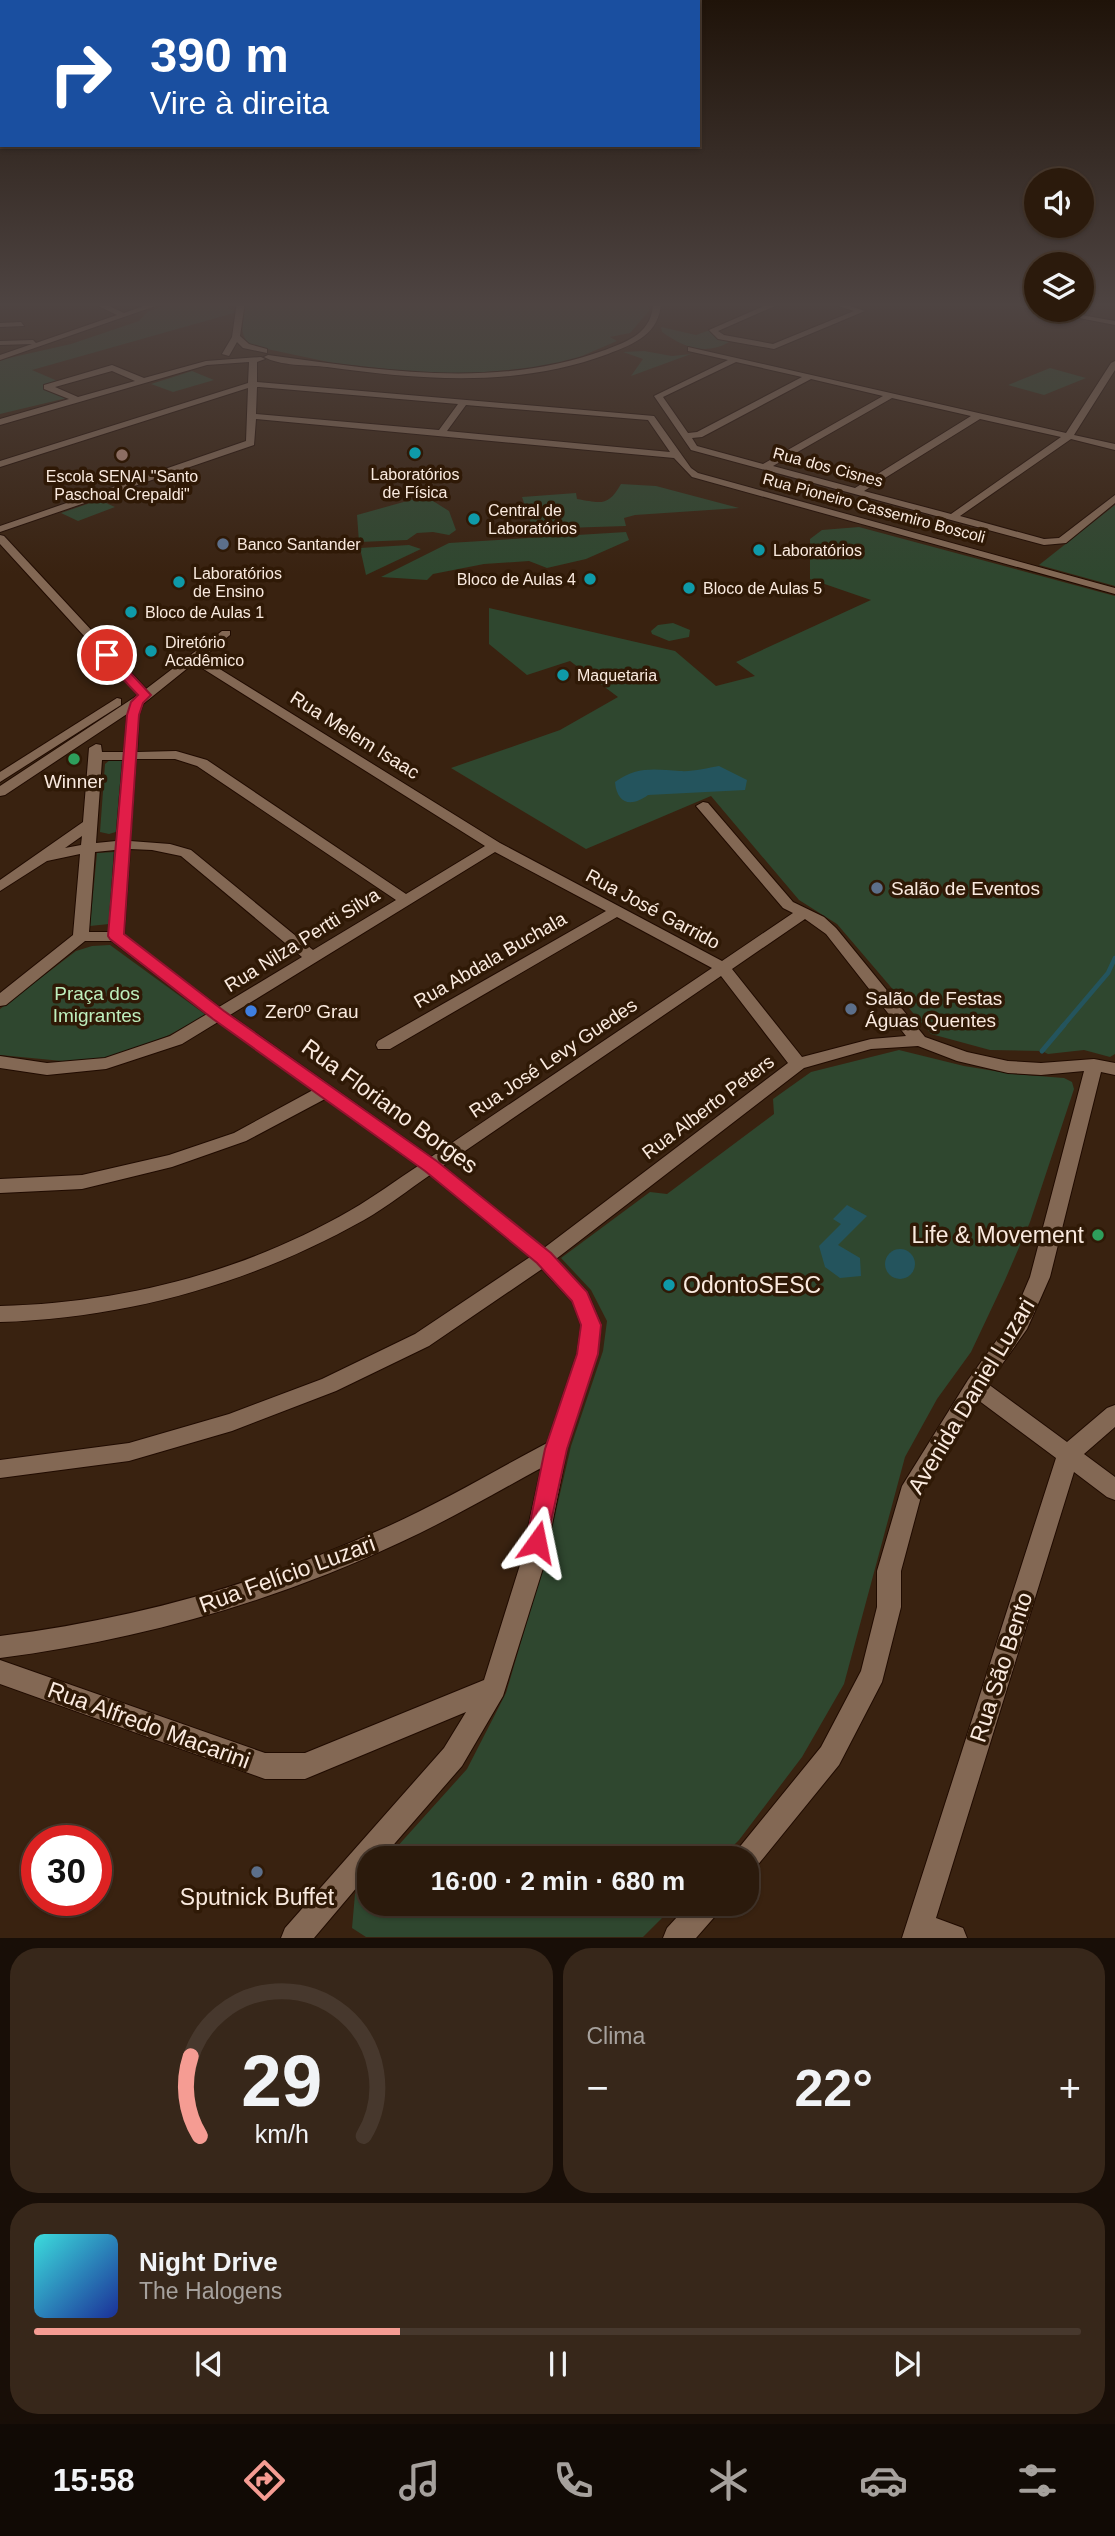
<!DOCTYPE html>
<html lang="pt">
<meta charset="utf-8">
<style>
:root{--surface:#2b1a0c;--page:#37271a;--text:#f1f3f6;--muted:#a6a19d;--line:#47382d;--accent:#f59c93}
body{margin:0;font-family:Arial,sans-serif;background:var(--page);color:var(--text);height:100vh;display:flex;flex-direction:column;font-size:26px;white-space:nowrap}
*{box-sizing:border-box;margin:0}
p{font-size:23px;color:var(--muted)}
.icon{flex:none;width:38px;height:38px;fill:none;stroke:currentColor;stroke-width:2;stroke-linecap:round;stroke-linejoin:round}
.map{position:relative;height:1938px;overflow:hidden}
.drawer{display:flex;flex-direction:column;gap:10px;padding:10px;background:#180e07;flex:1}
.drawer>*{flex:none}
.banner{position:absolute;left:0px;top:0px;width:700px;height:147px;box-shadow:0 2px 5px #0004,0 0 0 2px var(--line);background:#1a4fa0;color:#fff;overflow:hidden}
.buttons{position:absolute;left:1024px;top:168px;display:grid;gap:14px}
.buttons a{display:grid;place-items:center;width:70px;height:70px;border-radius:50%;background:var(--surface);box-shadow:0 2px 5px #0004,0 0 0 2px var(--line);font-size:35px}
.speed{position:absolute;left:21px;top:1825px;display:flex;gap:14px;font-size:35px;font-weight:700;text-align:center}
.speed>*{display:grid;place-content:center;width:91px;height:91px;border-radius:50%;background:var(--surface);box-shadow:0 2px 5px #0004,0 0 0 2px var(--line);line-height:1}
.speed .limit{border:10px solid #d22;background:#fff;color:#111}
.pin{position:absolute;display:grid;place-items:center;width:60px;height:60px;color:#fff;margin:-30px;border:4px solid #fff;border-radius:50%;box-shadow:0 2px 7px #0007}
.me{position:absolute;width:77px;margin:-38px;rotate:12deg;stroke-linejoin:round;filter:drop-shadow(0 0 5px #0008)}
.turn{display:flex;align-items:center;gap:24px;height:147px;padding:0 35px;font-size:32px}
.turn .icon{width:91px;height:91px;stroke-width:2.5}
.turn b{display:block;font-size:49px;line-height:60px}
.big{font-size:52px;font-weight:700;line-height:1.1}
.drawer .tile{flex:1;display:flex;flex-direction:column;justify-content:center;gap:10px;min-width:0;padding:0 24px;border-radius:28px;background:var(--page)}
.drawer .dial{align-items:center;gap:0}
.dial svg{height:182px;overflow:visible;fill:none;stroke:var(--line);stroke-width:7;stroke-linecap:round;text-anchor:middle}
.dial text{fill:var(--text);stroke:none}
.song{display:flex;align-items:center;gap:21px}
.cover{width:84px;height:84px;border-radius:10px;background:linear-gradient(135deg,hsl(180 70% 55%),hsl(230 70% 35%))}
.played{height:7px;border-radius:4px;background:linear-gradient(90deg,var(--accent) 35%,var(--line) 35%)}
.keys{display:flex;justify-content:space-around;direction:ltr}
.heat{display:flex;justify-content:space-between;align-items:center;font-size:38px;direction:ltr}
.drawer .tiles{flex:1;display:grid;gap:10px;grid-template-columns:1fr 1fr}
.tile:last-child{grid-column:span 2}
.trip{position:absolute;left:357px;top:1846px;width:402px;height:70px;border-radius:28px;background:var(--surface);box-shadow:0 2px 5px #0004,0 0 0 2px var(--line);font-weight:700;line-height:70px;text-align:center}
.menu{display:flex;height:112px;justify-content:space-around;align-items:center;background:#110a05;color:var(--muted)}
.menu .icon{width:49px;height:49px}
.menu .on{color:var(--accent)}
.menu b{font-size:32px;color:var(--text)}
.map>svg:first-child{display:block}
.green{fill:#2f472f}
.water{fill:#24545d}
.lines{fill:none;stroke-linecap:round;stroke-linejoin:round}
.stream-far1{stroke:#24545d;stroke-width:4.5}
.stream{stroke:#24545d;stroke-width:5}
.minor-casing{stroke:#200b00;stroke-width:2}
.minor{fill:#836854;fill-rule:evenodd}
.route{fill:#e11d48;stroke:#92132f;stroke-width:2}
.culture-dot{fill:#0f9aa8;stroke:#2f1906;stroke-width:2.5}
.education-dot{fill:#8d6e63;stroke:#2f1906;stroke-width:2.5}
.service-dot{fill:#5c6f8a;stroke:#2f1906;stroke-width:2.5}
.leisure-dot{fill:#2e9e5b;stroke:#2f1906;stroke-width:2.5}
.shop-dot{fill:#3f7fe0;stroke:#2f1906;stroke-width:2.5}
.labels{text-anchor:middle;dominant-baseline:central;stroke-width:7;stroke-linejoin:round;paint-order:stroke}
.far-street-label{font-size:16px;fill:#faeadf;stroke:#2f1906}
.far-poi-label{font-size:16px;fill:#faeadf;stroke:#2f1906;text-anchor:start}
.street-label{font-size:19px;fill:#faeadf;stroke:#2f1906}
.poi-label{font-size:19px;fill:#faeadf;stroke:#2f1906;text-anchor:start}
.park-label{font-size:19px;fill:#beefbd;stroke:#2f1906}
.near-street-label{font-size:23px;fill:#faeadf;stroke:#2f1906}
.near-poi-label{font-size:23px;fill:#faeadf;stroke:#2f1906;text-anchor:end}
</style>
<div class="map">
<svg width="1115" height="1938" viewBox="0 0 1115 1938">
<rect width="100%" height="100%" fill="#392210"/>
<g class="green">
<path d="M175,302H230L228,309L233,310L234,313L32,370L60,382L43,387L67,398L0,414V360L71,344L139,321L147,312Z"/>
<path d="M246,302H648L649,311L630,333L610,337L617,341L575,359L546,367L459,374L423,373L333,363L253,346C236,336 244,319 246,302Z"/>
<path d="M661,327L696,335L710,330L729,342C706,356 683,347 662,332Z"/>
<path d="M644,351L672,356L691,354L631,376L643,359L623,352Z"/>
<path d="M1050,368L1086,378L1044,395L1008,385Z"/>
<path d="M192,371L214,380L173,392L151,384Z"/>
<path d="M621,484L656,486L739,508L635,515L624,518L626,526L533,529L522,497L576,493L577,499C601,503 608,507 621,484Z"/>
<path d="M425,496L449,511L456,530L449,535L433,532L417,533L407,540L359,542L357,515Z"/>
<path d="M99,500L115,507L78,521L61,513Z"/>
<path d="M1115,505V586L1039,565Z"/>
<path d="M859,527L1115,596V1054L1110,1057L1084,1050L1048,1054L1042,1051L990,1050L931,1034L837,924L799,900L711,796L586,849L451,768L560,730L618,697L570,661L527,675L489,644V608L675,651L716,686L755,676L736,662L871,600L810,579V539L822,530Z"/>
<path d="M626,532L629,540L586,559L547,568L529,561L484,564L433,574L427,580L381,577L449,543Z"/>
<path d="M409,545L421,549L366,575L360,548Z"/>
<path d="M673,623L690,630L689,637L669,641L652,634L651,631L658,625Z"/>
<path d="M111,759H123L119,831L109,834L100,832L105,764Z"/>
<path d="M115,852L109,924L90,926L97,853Z"/>
<path d="M110,945L206,1015L167,1036L93,1064L0,1055V1009L76,951L92,946Z"/>
<path d="M899,1050L964,1066L1013,1074L1064,1078L1072,1082L1074,1089L1030,1222L1005,1280L971,1352L937,1399L905,1457L844,1684L802,1757L739,1840L721,1858H387L467,1769L506,1693L544,1563L571,1446L603,1351L607,1321L591,1290L561,1258L650,1192L667,1194L774,1114L773,1099L811,1072Z"/>
<path d="M369,1878V1904H676L643,1937H366L352,1928L355,1894Z"/>
</g>
<g class="water">
<path d="M719,766L747,780L745,790L648,795C632,807 617,805 615,782C636,766 655,769 680,771C692,772 707,768 719,766Z"/>
<path d="M847,1205L867,1216L838,1245L860,1258L861,1276L840,1278L825,1267L819,1246L841,1224L833,1219Z"/>
<circle cx="900" cy="1264" r="15"/>
</g>
<g class="lines">
<path class="stream-far1" d="M1063,1026L1108,973L1115,958"/>
<path class="stream" d="M1042,1051L1064,1025"/>
<g class="minor-casing">
<g id="minor">
<path d="M90,302H101L124,313L155,302H167L0,360V355L32,344L0,345V341L33,340L36,343L117,315Z"/>
<path d="M237,302H245L240,336L249,344L267,349V353L243,348L237,342L229,356L222,354L232,337Z"/>
<path d="M653,302H661C660,334 634,344 608,354C517,388 422,380 327,367C308,365 280,366 264,357L268,355C380,370 495,390 605,350C629,341 653,332 653,302Z"/>
<path d="M773,302H784L718,331L724,335L773,344L854,311L826,302H839L865,311L774,349L718,339L709,330Z"/>
<path d="M997,302L1036,307V310H1053L1115,321V325Z"/>
<path d="M21,322L24,326L0,327V323Z"/>
<path d="M688,347L1066,433L1111,363L1115,361V370L1074,435L1115,444V450L1071,439L960,516L1044,539L1059,538L1115,495V503L1066,543L1044,545L691,450L654,396L728,360L688,351ZM736,362L802,377L697,432L688,433L663,397ZM811,379L883,396L763,464L697,446L692,438L702,437ZM892,398L971,416L855,488L773,466ZM980,419L1061,437L951,514L864,491Z"/>
<path d="M261,357L265,359L257,362V382L654,416L691,468L698,473L1115,588V594L692,477L674,458L256,419L254,445L0,532V526L246,441L248,388L0,467V461L248,383L249,362L207,365L0,425V419L69,399L44,389V385L112,365L144,378L206,361ZM112,371L135,381L78,397L55,387ZM257,387H259L458,404L439,430L256,414ZM466,405L648,420L670,452L447,431Z"/>
<path d="M0,535L4,536L146,689L222,631H230V635L202,658L500,843L722,961L793,913L783,908L696,806L703,802L708,803L793,902L824,917L836,928L925,1037L967,1052L1008,1061L1041,1063L1094,1059L1115,1063V1075L1101,1072L1050,1277L1027,1329L988,1384L1067,1442L1107,1408L1115,1405V1427L1084,1454L1115,1477V1500L1107,1497L1074,1472L936,1918L963,1928L967,1938H902L1056,1458L978,1400L923,1489L901,1571V1607L882,1682L839,1765L756,1867L747,1871V1858H734L738,1849L821,1747L861,1671L877,1607V1571L902,1486L968,1380L1012,1319L1030,1277L1084,1071L1041,1075L1008,1073L957,1061L918,1046L871,1049L804,1068L556,1259L587,1292L601,1325L597,1354L567,1449L544,1565L503,1696L462,1766L382,1858H369V1873L314,1938H281L285,1928L444,1748L466,1712L305,1779H265L0,1684V1660L265,1753H305L484,1680L520,1565L541,1468C495,1493 449,1520 401,1542C274,1602 139,1640 0,1658V1636C133,1619 260,1584 382,1529C439,1504 492,1472 547,1443L577,1354L581,1325L572,1301L542,1269L429,1346L336,1391L232,1431L129,1461L0,1478V1460L129,1443L229,1414L322,1379L415,1334L530,1257L430,1175C408,1190 387,1207 364,1220C252,1283 128,1318 0,1322V1306C123,1303 244,1272 351,1210C374,1197 396,1180 418,1166L325,1099L246,1141L172,1167L82,1189L0,1193V1179L82,1175L169,1155L234,1133L313,1090L218,1022L182,1044L106,1069L47,1075L0,1068V1056L47,1063L105,1058L170,1036L207,1014L112,941H85L6,1005L0,1006V993L73,935L80,854L47,861L0,891V880L83,822L89,748L96,744L101,745L102,752H124L127,714L5,795L0,796V786L138,695L0,544ZM194,663L485,846L406,894L207,760L176,751L137,752L139,715L143,704ZM136,759H175L197,766L396,900L313,950L191,850L170,844L130,841ZM102,760H123L116,841L96,843ZM82,836L81,845L65,848ZM130,849L152,850L181,856L302,957L219,1007L124,935ZM115,850L109,932H89L95,852ZM495,852L606,911L378,1041L376,1045L378,1049H390L617,917L712,968L431,1157L230,1015ZM805,919L826,934L906,1036L871,1039L802,1057L732,969ZM721,976L788,1063L544,1248L443,1166Z"/>
<path d="M117,698L121,699V705L0,782V772Z"/>
<path d="M689,1904H721L717,1914L696,1938H663L667,1928Z"/>
</g>
</g>
<use href="#minor" class="minor"/>
</g>
<linearGradient id="sky" x2="0" y2="1"><stop stop-color="#1f1309"/><stop offset="0.53" stop-color="#4e4442"/><stop offset="1" stop-color="#4e4442" stop-opacity="0"/></linearGradient>
<rect width="1115" height="574" fill="url(#sky)"/>
<path class="route" d="M107,651L111,652L151,695L143,703L139,715L124,934L224,1011L438,1162L551,1253L587,1292L601,1325L598,1354L567,1449L545,1549L537,1552L529,1549L526,1542L545,1449L577,1354L581,1325L572,1301L537,1263L425,1171L213,1019L110,939L108,936L127,715L131,702L138,695L103,658V652Z"/>
<g class="culture-dot">
<circle cx="415" cy="453" r="7"/>
<circle cx="474" cy="519" r="7"/>
<circle cx="759" cy="550" r="7"/>
<circle cx="590" cy="579" r="7"/>
<circle cx="179" cy="582" r="7"/>
<circle cx="689" cy="588" r="7"/>
<circle cx="131" cy="612" r="7"/>
<circle cx="151" cy="651" r="7"/>
<circle cx="563" cy="675" r="7"/>
<circle cx="669" cy="1285" r="7"/>
</g>
<circle class="education-dot" cx="122" cy="455" r="7"/>
<g class="service-dot">
<circle cx="223" cy="544" r="7"/>
<circle cx="877" cy="888" r="7"/>
<circle cx="851" cy="1009" r="7"/>
<circle cx="257" cy="1872" r="7"/>
</g>
<g class="leisure-dot">
<circle cx="74" cy="759" r="7"/>
<circle cx="1098" cy="1235" r="7"/>
</g>
<circle class="shop-dot" cx="251" cy="1011" r="7"/>
<g class="labels">
<g class="far-street-label">
<text transform="translate(828 467) rotate(15)">Rua dos Cisnes</text>
<text transform="translate(874 508) rotate(15)">Rua Pioneiro Cassemiro Boscoli</text>
</g>
<g class="far-poi-label">
<text x="415" y="474" text-anchor="middle">Laboratórios<tspan x="415" dy="18">de Física</tspan></text>
<text x="122" y="476" text-anchor="middle">Escola SENAI "Santo<tspan x="122" dy="18">Paschoal Crepaldi"</tspan></text>
<text x="488" y="510">Central de<tspan x="488" dy="18">Laboratórios</tspan></text>
<text x="237" y="544">Banco Santander</text>
<text x="773" y="550">Laboratórios</text>
<text x="193" y="573">Laboratórios<tspan x="193" dy="18">de Ensino</tspan></text>
<text x="576" y="579" text-anchor="end">Bloco de Aulas 4</text>
<text x="703" y="588">Bloco de Aulas 5</text>
<text x="145" y="612">Bloco de Aulas 1</text>
<text x="165" y="642">Diretório<tspan x="165" dy="18">Acadêmico</tspan></text>
<text x="577" y="675">Maquetaria</text>
</g>
<g class="street-label">
<text transform="translate(355 735) rotate(32)">Rua Melem Isaac</text>
<text transform="translate(653 909) rotate(28)">Rua José Garrido</text>
<text transform="translate(302 940) rotate(-32)">Rua Nilza Pertti Silva</text>
<text transform="translate(490 960) rotate(-30)">Rua Abdala Buchala</text>
<text transform="translate(553 1058) rotate(-34)">Rua José Levy Guedes</text>
<text transform="translate(708 1107) rotate(-37)">Rua Alberto Peters</text>
</g>
<g class="poi-label">
<text x="74" y="781" text-anchor="middle">Winner</text>
<text x="891" y="888">Salão de Eventos</text>
<text x="865" y="998">Salão de Festas<tspan x="865" dy="22">Águas Quentes</tspan></text>
<text x="265" y="1011">Zer0º Grau</text>
</g>
<g class="park-label">
<text x="97" y="993">Praça dos<tspan x="97" dy="22">Imigrantes</tspan></text>
</g>
<g class="near-street-label">
<text transform="translate(390 1106) rotate(36)">Rua Floriano Borges</text>
<text transform="translate(971 1396) rotate(-59)">Avenida Daniel Luzari</text>
<text transform="translate(287 1574) rotate(-20)">Rua Felício Luzari</text>
<text transform="translate(1001 1667) rotate(-72)">Rua São Bento</text>
<text transform="translate(149 1725) rotate(20)">Rua Alfredo Macarini</text>
</g>
<g class="near-poi-label">
<text x="1084" y="1235">Life &amp; Movement</text>
<text x="683" y="1285" text-anchor="start">OdontoSESC</text>
<text x="257" y="1897" text-anchor="middle">Sputnick Buffet</text>
</g>
</g>
</svg>
<div class="buttons">
<a><svg class="icon" aria-label="sound" viewBox="0 0 24 24"><path d="M4 9h4l5-4v14l-5-4H4zM17 9q2 3 0 6"/></svg></a>
<a><svg class="icon" aria-label="layers" viewBox="0 0 24 24"><path d="M12 4l9 5-9 5-9-5zM3 14l9 5 9-5"/></svg></a>
</div>
<div class="speed"><div class="limit">30</div></div>
<div class="pin" style="left:107px;top:655px;background:#d93025"><svg class="icon" aria-label="arrive" viewBox="0 0 24 24"><path d="M6 21V4h12l-3 4 3 4H6"/></svg></div>
<svg class="me" style="left:537px;top:1542px" viewBox="-20 -20 40 40"><path d="M0-17L14 15 0 8-14 15z" fill="#e11d48" stroke="#fff" stroke-width="4"/></svg>
<div class="trip">16:00 · 2 min · 680 m</div>
<div class="banner">
<div class="turn"><svg class="icon" aria-label="right" viewBox="0 0 24 24"><path d="M7 20v-9h11M14 6l5 5-5 5"/></svg><div><b>390 m</b>Vire à direita</div></div>
</div>
</div>
<section class="drawer">
<div class="tiles">
<div class="tile dial"><svg viewBox="0 0 100 80">
<path d="M14 69A42 42 0 1 1 86 69"/>
<path d="M14 69A42 42 0 0 1 10 34" stroke="#f59c93"/>
<text x="50" y="56" font-size="32" font-weight="700">29</text>
<text x="50" y="72" font-size="11">km/h</text>
</svg></div>
<div class="tile"><p>Clima</p>
<div class="heat"><a>−</a><b class="big">22°</b><a>+</a></div>
</div>
<div class="tile">
<div class="song"><i class="cover"></i><div><b>Night Drive</b><p>The Halogens</p></div></div>
<div class="played"></div>
<div class="keys"><svg class="icon" aria-label="previous" viewBox="0 0 24 24"><path d="M18 5L8 12l10 7zM5 5v14"/></svg><svg class="icon" aria-label="pause" viewBox="0 0 24 24"><path d="M8 5v14M16 5v14"/></svg><svg class="icon" aria-label="next" viewBox="0 0 24 24"><path d="M6 5l10 7-10 7zM19 5v14"/></svg></div>
</div>
</div>
</section>
<nav class="menu">
<b>15:58</b>
<svg class="icon on" aria-label="directions" viewBox="0 0 24 24"><path d="M12 3l9 9-9 9-9-9zM9 14v-3h6M13 9l2 2-2 2"/></svg>
<svg class="icon" aria-label="music" viewBox="0 0 24 24"><path d="M9 18V5l10-2v13"/><circle cx="6" cy="18" r="3"/><circle cx="16" cy="16" r="3"/></svg>
<svg class="icon" aria-label="phone" viewBox="0 0 24 24"><path d="M5 4h4l2 5-3 2q2 4 5 5l2-3 5 2v4C11 20 4 13 5 4z"/></svg>
<svg class="icon" aria-label="climate" viewBox="0 0 24 24"><path d="M12 3v18M4 7l16 10M4 17L20 7"/></svg>
<svg class="icon" aria-label="car" viewBox="0 0 24 24"><path d="M5 17H2v-5l4-1 3-4h7l3 4 3 1v5h-3M9 17h6M6 11h13"/><circle cx="7" cy="17" r="2"/><circle cx="17" cy="17" r="2"/></svg>
<svg class="icon" aria-label="filters" viewBox="0 0 24 24"><path d="M4 7h16M4 17h16"/><circle cx="9" cy="7" r="2"/><circle cx="15" cy="17" r="2"/></svg>
</nav>
